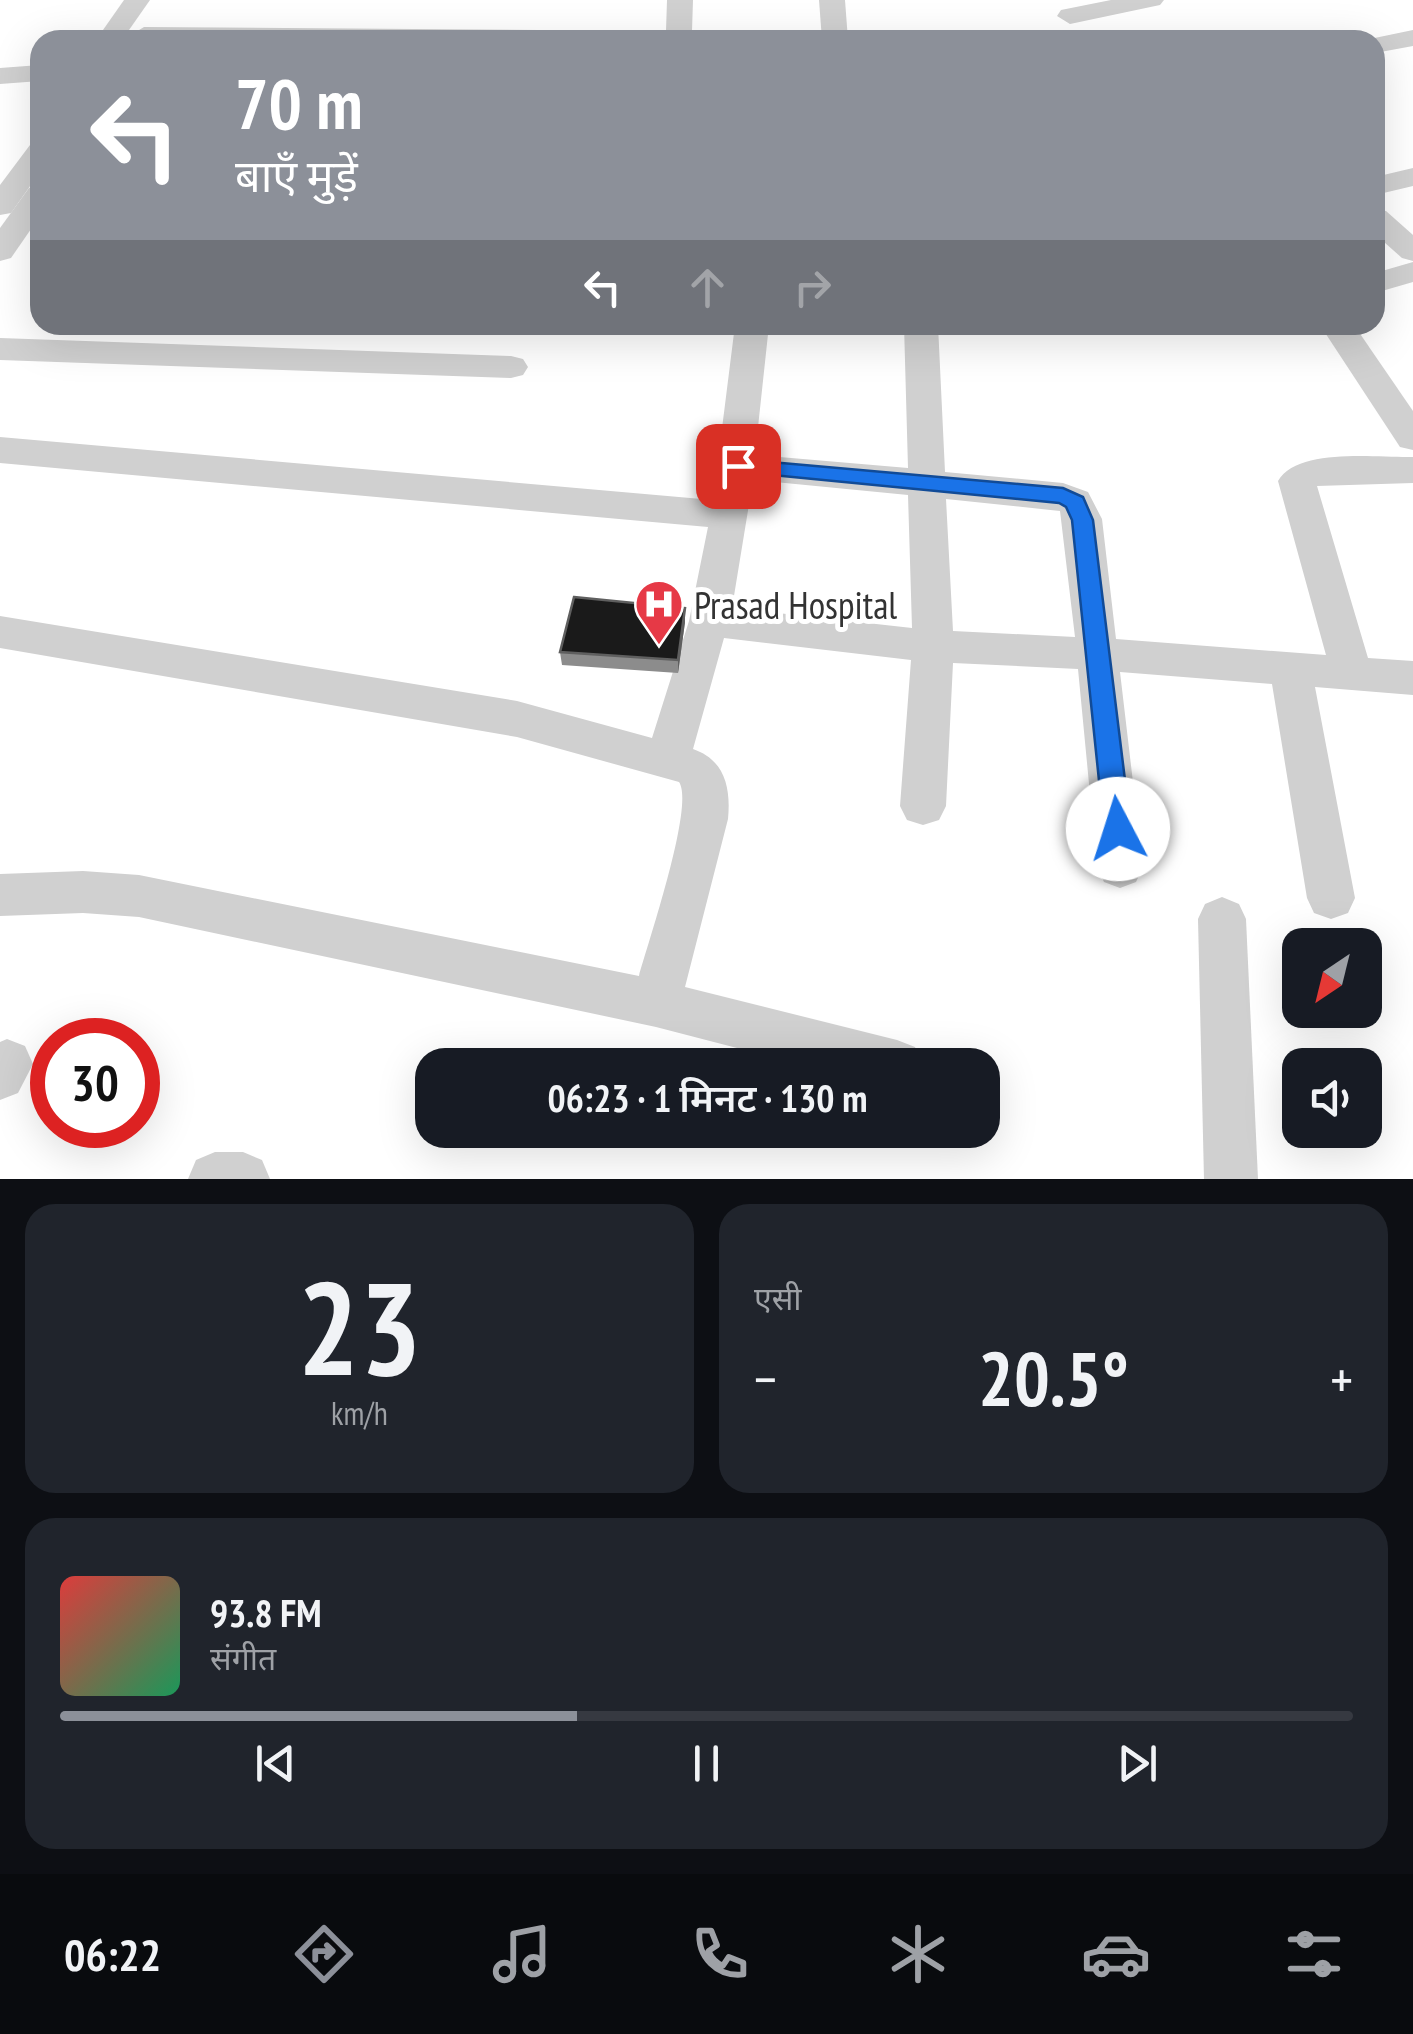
<!DOCTYPE html>
<html lang="hi">
<meta charset="utf-8">
<style>
:root{--surface:#171b24;--page:#20242c;--text:#f1f3f6;--muted:#9ea1a6;--line:#363941;--accent:#8c9099}
body{margin:0;font-family:"PT Sans Narrow","Noto Sans Devanagari",sans-serif;background:var(--page);color:var(--text);height:100vh;display:flex;flex-direction:column;font-size:38px;white-space:nowrap}
*{box-sizing:border-box;margin:0}
p{font-size:32px;color:var(--muted)}
.icon{flex:none;width:55px;height:55px;fill:none;stroke:currentColor;stroke-width:2;stroke-linecap:round;stroke-linejoin:round}
.map{position:relative;height:1179px;overflow:hidden}
.details{display:flex;flex-direction:column;gap:25px;padding:25px;background:#0d0f14;flex:1}
.details>*{flex:none}
.top-card{position:absolute;left:30px;top:30px;width:1355px;height:305px;border-radius:30px;box-shadow:0 10px 40px #0002;background:#8c9099;color:#fff;overflow:hidden}
.needle{width:65px;rotate:215deg}
.controls{position:absolute;left:1282px;top:928px;display:grid;gap:20px}
.controls a{display:grid;place-items:center;width:100px;height:100px;border-radius:20px;background:var(--surface);box-shadow:0 10px 40px #0002;font-size:50px}
.speed{position:absolute;left:30px;top:1018px;display:flex;gap:20px;font-size:50px;font-weight:700;text-align:center}
.speed>*{display:grid;place-content:center;width:130px;height:130px;border-radius:50%;background:var(--surface);box-shadow:0 10px 40px #0002;line-height:1}
.speed .limit{border:15px solid #d22;background:#fff;color:#111}
.pin{position:absolute;display:grid;place-items:center;width:85px;height:85px;color:#fff;margin:-42px;border-radius:20px;box-shadow:0 5px 15px #0006}
.me{position:absolute;width:110px;margin:-55px;rotate:355deg;stroke-linejoin:round;filter:drop-shadow(0 0 8px #0008)}
.turn{display:flex;align-items:center;gap:35px;height:210px;padding:0 40px;font-size:45px}
.turn .icon{width:130px;height:130px;stroke-width:2.5}
.turn b{display:block;font-size:70px;line-height:85px}
.lanes{display:flex;align-items:center;height:95px;padding:0 40px;background:#0003;justify-content:center;gap:50px;direction:ltr}
.lanes .off{opacity:.35}
.big{font-size:75px;font-weight:600;line-height:1.1}
.details .widget{flex:1;display:flex;flex-direction:column;justify-content:center;gap:15px;min-width:0;padding:0 35px;border-radius:30px;background:var(--page)}
.details .dial{align-items:center;gap:0}
.dial b{font-size:130px;line-height:1}
.song{display:flex;align-items:center;gap:30px}
.cover{width:120px;height:120px;border-radius:15px;background:linear-gradient(135deg,hsl(0 70% 55%),hsl(150 70% 35%))}
.played{height:10px;border-radius:5px;background:linear-gradient(90deg,var(--accent) 40%,var(--line) 40%)}
.keys{display:flex;justify-content:space-around;direction:ltr}
.heat{display:flex;justify-content:space-between;align-items:center;font-size:55px;direction:ltr}
.details .tiles{flex:1;display:grid;gap:25px;grid-template-columns:1fr 1fr}
.widget:last-child{grid-column:span 2}
.trip{position:absolute;left:415px;top:1048px;width:585px;height:100px;border-radius:30px;background:var(--surface);box-shadow:0 10px 40px #0002;font-weight:600;line-height:100px;text-align:center}
.menu{display:flex;height:160px;justify-content:space-around;align-items:center;background:#090b0e;color:var(--muted)}
.menu .icon{width:70px;height:70px}
.menu .on{color:var(--accent)}
.menu b{font-size:45px;color:var(--text)}
.map>svg:first-child{display:block}
.lines{fill:none;stroke-linecap:round;stroke-linejoin:round}
.minor{fill:#d0d0d0;fill-rule:evenodd}
.wall{fill:#8c8c8c}
.shaded-wall{fill:#5f5f5f}
.building{fill:#1a1a1a;stroke:#5f5f5f;stroke-width:2.5}
.route{fill:#1a73e8;stroke:#114b97;stroke-width:2.5}
.labels{text-anchor:middle;dominant-baseline:central;stroke-width:10;stroke-linejoin:round;paint-order:stroke}
.poi-label{font-size:38px;fill:#333;stroke:#fff;text-anchor:start}
</style>
<div class="map">
<svg width="1413" height="1179" viewBox="0 0 1413 1179">
<rect width="100%" height="100%" fill="#fff"/>
<g class="lines">
<g class="minor">
<path d="M124,0H150L122,40H96Z"/>
<path d="M667,0H693L692,31L761,32L774,40H134L131,35L144,27L666,31Z"/>
<path d="M819,0H845L848,40H822Z"/>
<path d="M1111,0H1164L1160,5L1070,24L1057,16L1061,10Z"/>
<path d="M1413,30V46L1375,53V40H1365Z"/>
<path d="M40,65V81L0,84V68Z"/>
<path d="M40,142V172L11,213L0,215V185L30,145Z"/>
<path d="M1413,168V186L1375,195V177Z"/>
<path d="M40,185V216L11,258L0,261V228L29,188Z"/>
<path d="M1375,209L1386,211L1413,235V261L1402,258L1375,234Z"/>
<path d="M1413,262V282L1375,293V273Z"/>
<path d="M735,325H769L755,455L908,468L904,325H938L945,472L1063,483L1088,492L1102,519L1116,639L1326,655L1278,481C1298,447 1377,458 1413,457V483L1317,486L1368,658L1413,661V695L1315,687L1355,898L1348,913L1331,919L1314,913L1307,898L1272,684L1120,672L1143,867L1136,882L1120,888L1104,882L1097,867L1078,669L953,663L946,806L939,820L923,825L907,820L900,806L911,660L724,638L693,749C725,760 731,788 728,819L685,987L897,1040L915,1047L923,1065H802L656,1027L139,917L83,913L0,916V874L83,871L139,875L639,976C648,943 695,805 679,782L517,737L0,648V616L517,701L652,738L689,621L708,527L0,463V437L713,500ZM753,480L908,495L912,628L732,608ZM946,499L1060,511L1075,637L953,631Z"/>
<path d="M1320,325H1354L1413,411V450L1400,447Z"/>
<path d="M0,338L511,356L523,359L528,367L523,375L511,378L0,360Z"/>
<path d="M1222,897L1239,904L1246,919L1258,1179H1204L1198,919L1205,904Z"/>
<path d="M7,1039L25,1046L33,1064L18,1093L0,1100V1042Z"/>
<path d="M215,1152H243L262,1160L270,1179H188L196,1160Z"/>
</g>
</g>
<path class="wall" d="M685,622L678,673L562,665L560,652Z"/>
<path class="shaded-wall" d="M685,608V622L678,673V660Z"/>
<path class="building" d="M574,597L685,608L678,660L560,652Z"/>
<path class="route" d="M738,459L1063,488L1083,497L1093,520L1131,829L1127,837L1118,840L1108,837L1104,829L1072,520L1066,507L1059,503L730,471L727,466Z"/>
<defs>
<g id="hospital-pin" transform="scale(2.5)"><path d="M0 17L-7.5 6A9.5 9.5 0 1 1 7.5 6Z" fill="#e63946" stroke="#fff"/><path d="M-5-5h3v3.5h4V-5h3V5h-3V1.5h-4V5h-3Z" fill="#fff"/></g>
</defs>
<g fill-rule="evenodd">
<use href="#hospital-pin" x="659" y="604"/>
</g>
<g class="labels">
<g class="poi-label">
<text x="694" y="604">Prasad Hospital</text>
</g>
</g>
</svg>
<div class="controls">
<a><svg class="needle" viewBox="-14 -14 28 28"><path d="M0-13l5 13h-10z" fill="#e53935"/><path d="M0 13l5-13h-10z" fill="#9ea1a6"/></svg></a>
<a><svg class="icon" aria-label="sound" viewBox="0 0 24 24"><path d="M4 9h4l5-4v14l-5-4H4zM17 9q2 3 0 6"/></svg></a>
</div>
<div class="speed"><div class="limit">30</div></div>
<div class="pin" style="left:738px;top:466px;background:#d93025"><svg class="icon" aria-label="arrive" viewBox="0 0 24 24"><path d="M6 21V4h12l-3 4 3 4H6"/></svg></div>
<svg class="me" style="left:1118px;top:829px" viewBox="-20 -20 40 40"><circle r="19" fill="#fff"/><path d="M0-13L10 11 0 6-10 11z" fill="#1a73e8"/></svg>
<div class="trip">06:23 · 1 मिनट · 130 m</div>
<div class="top-card">
<div class="turn"><svg class="icon" aria-label="left" viewBox="0 0 24 24"><path d="M17 20v-9H6M10 6l-5 5 5 5"/></svg><div><b>70 m</b>बाएँ मुड़ें</div></div>
<div class="lanes"><svg class="icon" aria-label="left" viewBox="0 0 24 24"><path d="M17 20v-9H6M10 6l-5 5 5 5"/></svg><svg class="icon off" aria-label="ahead" viewBox="0 0 24 24"><path d="M12 20V5M6 11l6-6 6 6"/></svg><svg class="icon off" aria-label="right" viewBox="0 0 24 24"><path d="M7 20v-9h11M14 6l5 5-5 5"/></svg></div>
</div>
</div>
<section class="details">
<div class="tiles">
<div class="widget dial"><b>23</b><p>km/h</p></div>
<div class="widget"><p>एसी</p>
<div class="heat"><a>−</a><b class="big">20.5°</b><a>+</a></div>
</div>
<div class="widget">
<div class="song"><i class="cover"></i><div><b>93.8 FM</b><p>संगीत</p></div></div>
<div class="played"></div>
<div class="keys"><svg class="icon" aria-label="previous" viewBox="0 0 24 24"><path d="M18 5L8 12l10 7zM5 5v14"/></svg><svg class="icon" aria-label="pause" viewBox="0 0 24 24"><path d="M8 5v14M16 5v14"/></svg><svg class="icon" aria-label="next" viewBox="0 0 24 24"><path d="M6 5l10 7-10 7zM19 5v14"/></svg></div>
</div>
</div>
</section>
<nav class="menu">
<b>06:22</b>
<svg class="icon on" aria-label="directions" viewBox="0 0 24 24"><path d="M12 3l9 9-9 9-9-9zM9 14v-3h6M13 9l2 2-2 2"/></svg>
<svg class="icon" aria-label="music" viewBox="0 0 24 24"><path d="M9 18V5l10-2v13"/><circle cx="6" cy="18" r="3"/><circle cx="16" cy="16" r="3"/></svg>
<svg class="icon" aria-label="phone" viewBox="0 0 24 24"><path d="M5 4h4l2 5-3 2q2 4 5 5l2-3 5 2v4C11 20 4 13 5 4z"/></svg>
<svg class="icon" aria-label="climate" viewBox="0 0 24 24"><path d="M12 3v18M4 7l16 10M4 17L20 7"/></svg>
<svg class="icon" aria-label="car" viewBox="0 0 24 24"><path d="M5 17H2v-5l4-1 3-4h7l3 4 3 1v5h-3M9 17h6M6 11h13"/><circle cx="7" cy="17" r="2"/><circle cx="17" cy="17" r="2"/></svg>
<svg class="icon" aria-label="filters" viewBox="0 0 24 24"><path d="M4 7h16M4 17h16"/><circle cx="9" cy="7" r="2"/><circle cx="15" cy="17" r="2"/></svg>
</nav>
